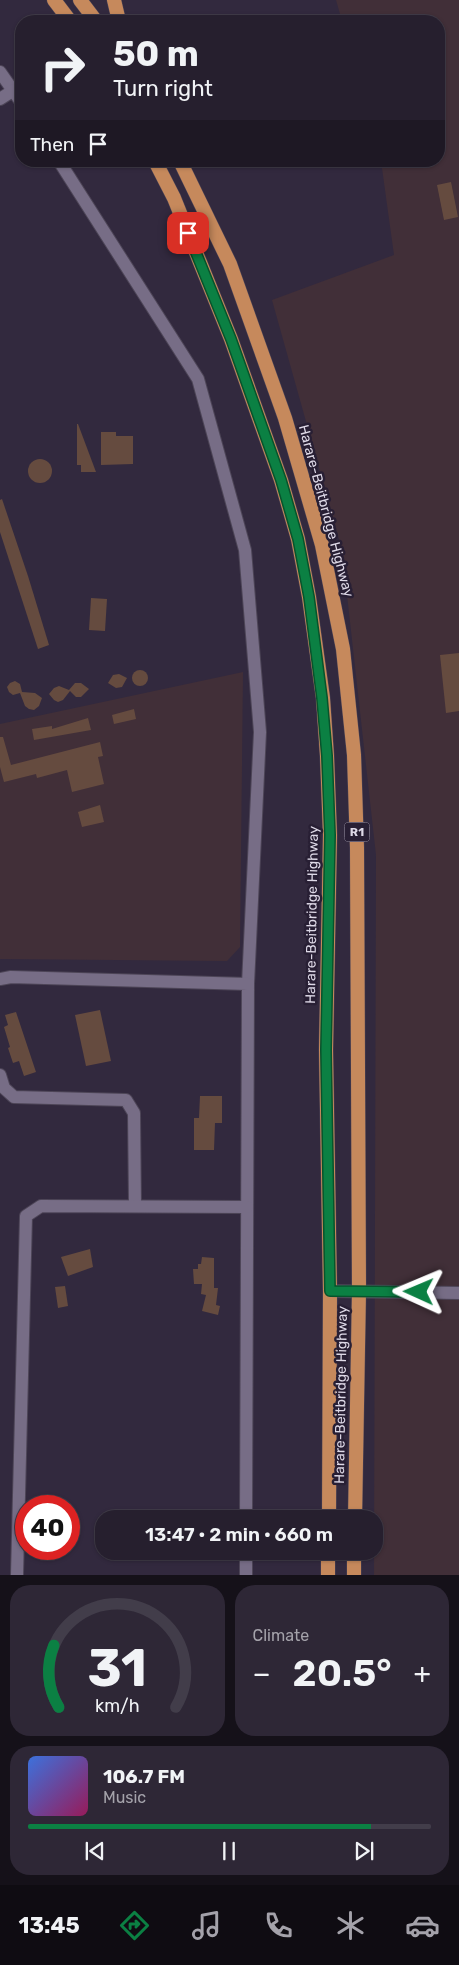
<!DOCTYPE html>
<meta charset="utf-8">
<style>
:root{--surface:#261f2e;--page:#2e2736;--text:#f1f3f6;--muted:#a4a2aa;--line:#423d4a;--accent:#0b8043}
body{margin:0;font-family:Rubik,sans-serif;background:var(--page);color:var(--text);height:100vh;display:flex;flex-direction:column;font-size:19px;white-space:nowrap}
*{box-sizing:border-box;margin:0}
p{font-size:16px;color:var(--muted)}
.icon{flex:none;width:28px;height:28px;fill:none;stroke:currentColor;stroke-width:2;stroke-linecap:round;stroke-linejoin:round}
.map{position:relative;height:1575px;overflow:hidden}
.panel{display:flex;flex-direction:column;gap:10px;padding:10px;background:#151119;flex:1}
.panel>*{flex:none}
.banner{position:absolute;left:15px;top:15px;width:430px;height:152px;border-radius:20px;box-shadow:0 1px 4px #0004,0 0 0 1px var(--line);background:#261f2e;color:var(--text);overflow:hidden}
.speed{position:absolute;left:15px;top:1495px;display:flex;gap:10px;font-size:25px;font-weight:700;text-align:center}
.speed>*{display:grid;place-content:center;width:65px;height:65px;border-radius:50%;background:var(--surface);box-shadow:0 1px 4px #0004,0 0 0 1px var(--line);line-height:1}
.speed .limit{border:8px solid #d22;background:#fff;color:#111}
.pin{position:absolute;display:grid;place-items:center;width:42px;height:42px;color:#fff;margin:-21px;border-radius:10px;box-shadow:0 2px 8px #0006}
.me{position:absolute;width:55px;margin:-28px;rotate:271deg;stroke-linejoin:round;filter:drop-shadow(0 0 4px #0008)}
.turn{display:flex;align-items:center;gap:18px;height:105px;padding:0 15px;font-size:22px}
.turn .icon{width:65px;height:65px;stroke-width:2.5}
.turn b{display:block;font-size:35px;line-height:42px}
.then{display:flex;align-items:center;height:48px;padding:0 15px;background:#0003;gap:10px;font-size:19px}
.big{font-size:38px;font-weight:600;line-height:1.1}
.panel .widget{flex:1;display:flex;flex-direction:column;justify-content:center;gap:8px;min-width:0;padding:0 18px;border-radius:20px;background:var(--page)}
.panel .dial{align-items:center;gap:0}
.dial svg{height:130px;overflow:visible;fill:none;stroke:var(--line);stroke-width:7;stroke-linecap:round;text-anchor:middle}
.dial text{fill:var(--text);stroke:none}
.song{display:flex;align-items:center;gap:15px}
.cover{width:60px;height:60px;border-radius:8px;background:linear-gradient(135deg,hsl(220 70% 55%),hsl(330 70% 35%))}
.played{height:5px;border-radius:2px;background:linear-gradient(90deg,var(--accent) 85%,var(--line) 85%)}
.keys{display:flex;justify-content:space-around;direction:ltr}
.heat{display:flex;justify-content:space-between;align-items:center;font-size:28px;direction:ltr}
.panel .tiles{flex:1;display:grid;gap:10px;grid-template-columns:1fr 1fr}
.widget:last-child{grid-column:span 2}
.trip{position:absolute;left:95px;top:1510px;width:288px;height:50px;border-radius:20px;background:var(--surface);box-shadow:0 1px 4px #0004,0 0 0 1px var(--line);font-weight:600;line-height:50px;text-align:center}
.dock{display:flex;height:80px;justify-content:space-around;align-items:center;background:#0f0c12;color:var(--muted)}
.dock .icon{width:35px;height:35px}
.dock .current{color:var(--accent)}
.dock b{font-size:22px;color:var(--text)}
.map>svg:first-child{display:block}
.industrial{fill:#412f38}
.building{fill:#654b3f}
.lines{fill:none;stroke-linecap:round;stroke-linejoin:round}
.minor-casing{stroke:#4d4557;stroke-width:14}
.tertiary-casing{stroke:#4d4557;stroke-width:14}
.trunk-casing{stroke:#4d4557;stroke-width:15}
.minor{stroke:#776d86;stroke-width:12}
.tertiary{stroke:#776d86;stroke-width:12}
.trunk{stroke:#c6895c;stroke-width:14}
.route-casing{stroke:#07532c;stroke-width:12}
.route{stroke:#0b8043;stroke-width:9}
.labels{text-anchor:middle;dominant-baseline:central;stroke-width:5;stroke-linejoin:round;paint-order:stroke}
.shield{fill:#281f34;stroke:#a7a1b1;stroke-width:1}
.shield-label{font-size:12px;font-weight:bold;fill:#ded9e7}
.street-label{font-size:14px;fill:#ded9e7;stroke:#281f34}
</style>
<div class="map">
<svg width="459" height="1575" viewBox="0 0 459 1575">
<rect width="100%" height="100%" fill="#32293e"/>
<g class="industrial">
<path d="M336,0H459V1575H374L376,855L342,550L272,300L394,255L381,161H439V21H342Z"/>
<path d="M243,672L240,947L227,961L0,959V724Z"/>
</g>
<g class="building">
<path d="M451,182L458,217L444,220L437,185Z"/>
<path d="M77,424H78L96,472H81V465H77Z"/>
<path d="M101,432H116V436H133V464L101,465Z"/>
<circle cx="40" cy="471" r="12"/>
<path d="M2,499L28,576L49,645L38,649L0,532V500Z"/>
<path d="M91,598L107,599L105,631L89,630Z"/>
<path d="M459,653V711L446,713L440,655Z"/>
<circle cx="140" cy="678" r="8"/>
<path d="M119,674L127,678L122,687L116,688L108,683L113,675Z"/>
<path d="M15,681L20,684L22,692L35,693L42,698L39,706L34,710L29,709L25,706L20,693L13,695L9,692L7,687L10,683Z"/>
<path d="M75,683H81L89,689L81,697H76L70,691L63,700L58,702L54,700L49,694L54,688L59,686L69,690Z"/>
<path d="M134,709L136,719L114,724L112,715Z"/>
<path d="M88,718L91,730L34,740L32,729L52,726V729Z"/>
<path d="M0,737H3L11,765L100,742L103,756L98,757L104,784L72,792L67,770L37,778L36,774L4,782L0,767Z"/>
<path d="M100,805L104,822L82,827L78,812Z"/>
<path d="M100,1010L111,1061L86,1066L75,1015Z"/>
<path d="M16,1012L36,1072L24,1076L19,1061L13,1063L8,1048L10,1047L4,1027L8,1025L5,1015Z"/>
<path d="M200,1096H222V1123H215L214,1150H194V1118H199Z"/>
<path d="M90,1249L93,1267L68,1276L61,1257Z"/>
<path d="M202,1257L214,1258V1288H218L216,1305L220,1306L218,1315L202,1311L206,1295L201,1294L202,1284H194L193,1269H198V1264H201Z"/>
<path d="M65,1286L68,1306L58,1308L55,1287Z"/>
</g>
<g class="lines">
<g class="minor-casing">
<g id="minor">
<path d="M0,72L21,102"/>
<path d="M0,99L14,90"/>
<path d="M59,161L198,379L245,550L260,732L248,984"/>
<path d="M0,979L11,977L248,984L246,1519"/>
<path d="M0,1075L4,1088L14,1097L126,1100L134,1113L135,1206"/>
<path d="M17,1575L26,1216L41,1206L247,1207"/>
<path d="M246,1575V1551"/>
</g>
</g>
<g class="tertiary-casing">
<path id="tertiary" d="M330,1291L459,1293"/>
</g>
<g class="trunk-casing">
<g id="trunk">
<path d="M54,0L70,21"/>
<path d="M80,0L96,21"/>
<path d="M114,0L119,21"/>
<path d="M155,161L174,198L231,339L281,480L298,539L309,597L323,698L327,756L330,835L326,1050L330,1291L329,1519"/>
<path d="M180,161L230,264L285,418L322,545L343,649L354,755L357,848L359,1291L355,1519"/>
<path d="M328,1575V1551"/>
<path d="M354,1575V1551"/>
</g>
</g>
<use href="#minor" class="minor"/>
<use href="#tertiary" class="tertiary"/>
<use href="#trunk" class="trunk"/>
</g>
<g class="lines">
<g class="route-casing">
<path id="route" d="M188,233L231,339L281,480L298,539L309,597L322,698L327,756L330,835L326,1050L330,1291L419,1292"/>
</g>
<use href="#route" class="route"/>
</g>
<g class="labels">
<rect class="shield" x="344.5" y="822.5" width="25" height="19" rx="4"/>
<g class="shield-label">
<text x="357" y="832">R1</text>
</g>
<g class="street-label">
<text transform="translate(326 511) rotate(75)">Harare-Beitbridge Highway</text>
<text transform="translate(312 915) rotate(-89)">Harare-Beitbridge Highway</text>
<text transform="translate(341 1395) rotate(-89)">Harare-Beitbridge Highway</text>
</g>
</g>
</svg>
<div class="speed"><div class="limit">40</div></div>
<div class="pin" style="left:188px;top:233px;background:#d93025"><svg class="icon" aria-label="arrive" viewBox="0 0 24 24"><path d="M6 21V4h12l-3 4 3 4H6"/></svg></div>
<svg class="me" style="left:419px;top:1292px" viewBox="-20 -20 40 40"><path d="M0-17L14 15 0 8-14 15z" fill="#0b8043" stroke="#fff" stroke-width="4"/></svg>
<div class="trip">13:47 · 2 min · 660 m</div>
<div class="banner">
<div class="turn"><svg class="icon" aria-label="right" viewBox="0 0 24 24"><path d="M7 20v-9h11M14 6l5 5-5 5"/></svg><div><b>50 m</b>Turn right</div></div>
<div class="then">Then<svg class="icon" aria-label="arrive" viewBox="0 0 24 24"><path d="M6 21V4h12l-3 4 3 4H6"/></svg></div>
</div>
</div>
<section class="panel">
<div class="tiles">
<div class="widget dial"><svg viewBox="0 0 100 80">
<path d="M14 69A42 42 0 1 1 86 69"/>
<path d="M14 69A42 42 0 0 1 11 31" stroke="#0b8043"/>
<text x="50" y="56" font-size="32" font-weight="700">31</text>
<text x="50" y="72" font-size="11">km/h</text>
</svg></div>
<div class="widget"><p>Climate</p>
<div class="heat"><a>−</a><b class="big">20.5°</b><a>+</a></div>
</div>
<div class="widget">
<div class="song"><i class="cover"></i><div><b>106.7 FM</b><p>Music</p></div></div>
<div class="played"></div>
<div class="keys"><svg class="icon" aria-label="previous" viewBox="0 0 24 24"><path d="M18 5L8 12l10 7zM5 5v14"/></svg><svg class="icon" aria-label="pause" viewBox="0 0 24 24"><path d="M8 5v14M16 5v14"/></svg><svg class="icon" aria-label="next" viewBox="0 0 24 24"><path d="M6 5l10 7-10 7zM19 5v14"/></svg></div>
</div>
</div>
</section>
<nav class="dock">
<b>13:45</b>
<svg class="icon current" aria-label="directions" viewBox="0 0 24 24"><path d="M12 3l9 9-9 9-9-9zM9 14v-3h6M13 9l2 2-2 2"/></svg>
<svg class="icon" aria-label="music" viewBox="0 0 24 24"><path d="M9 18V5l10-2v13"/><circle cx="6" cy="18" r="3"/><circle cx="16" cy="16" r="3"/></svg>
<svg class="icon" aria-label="phone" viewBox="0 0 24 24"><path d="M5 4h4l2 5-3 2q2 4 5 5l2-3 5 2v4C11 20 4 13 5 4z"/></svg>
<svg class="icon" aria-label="climate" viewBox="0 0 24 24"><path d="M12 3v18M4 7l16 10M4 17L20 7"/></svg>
<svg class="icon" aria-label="car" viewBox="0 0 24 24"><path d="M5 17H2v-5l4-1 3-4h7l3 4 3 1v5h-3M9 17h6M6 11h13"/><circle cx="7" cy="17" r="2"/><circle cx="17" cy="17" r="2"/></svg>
</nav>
